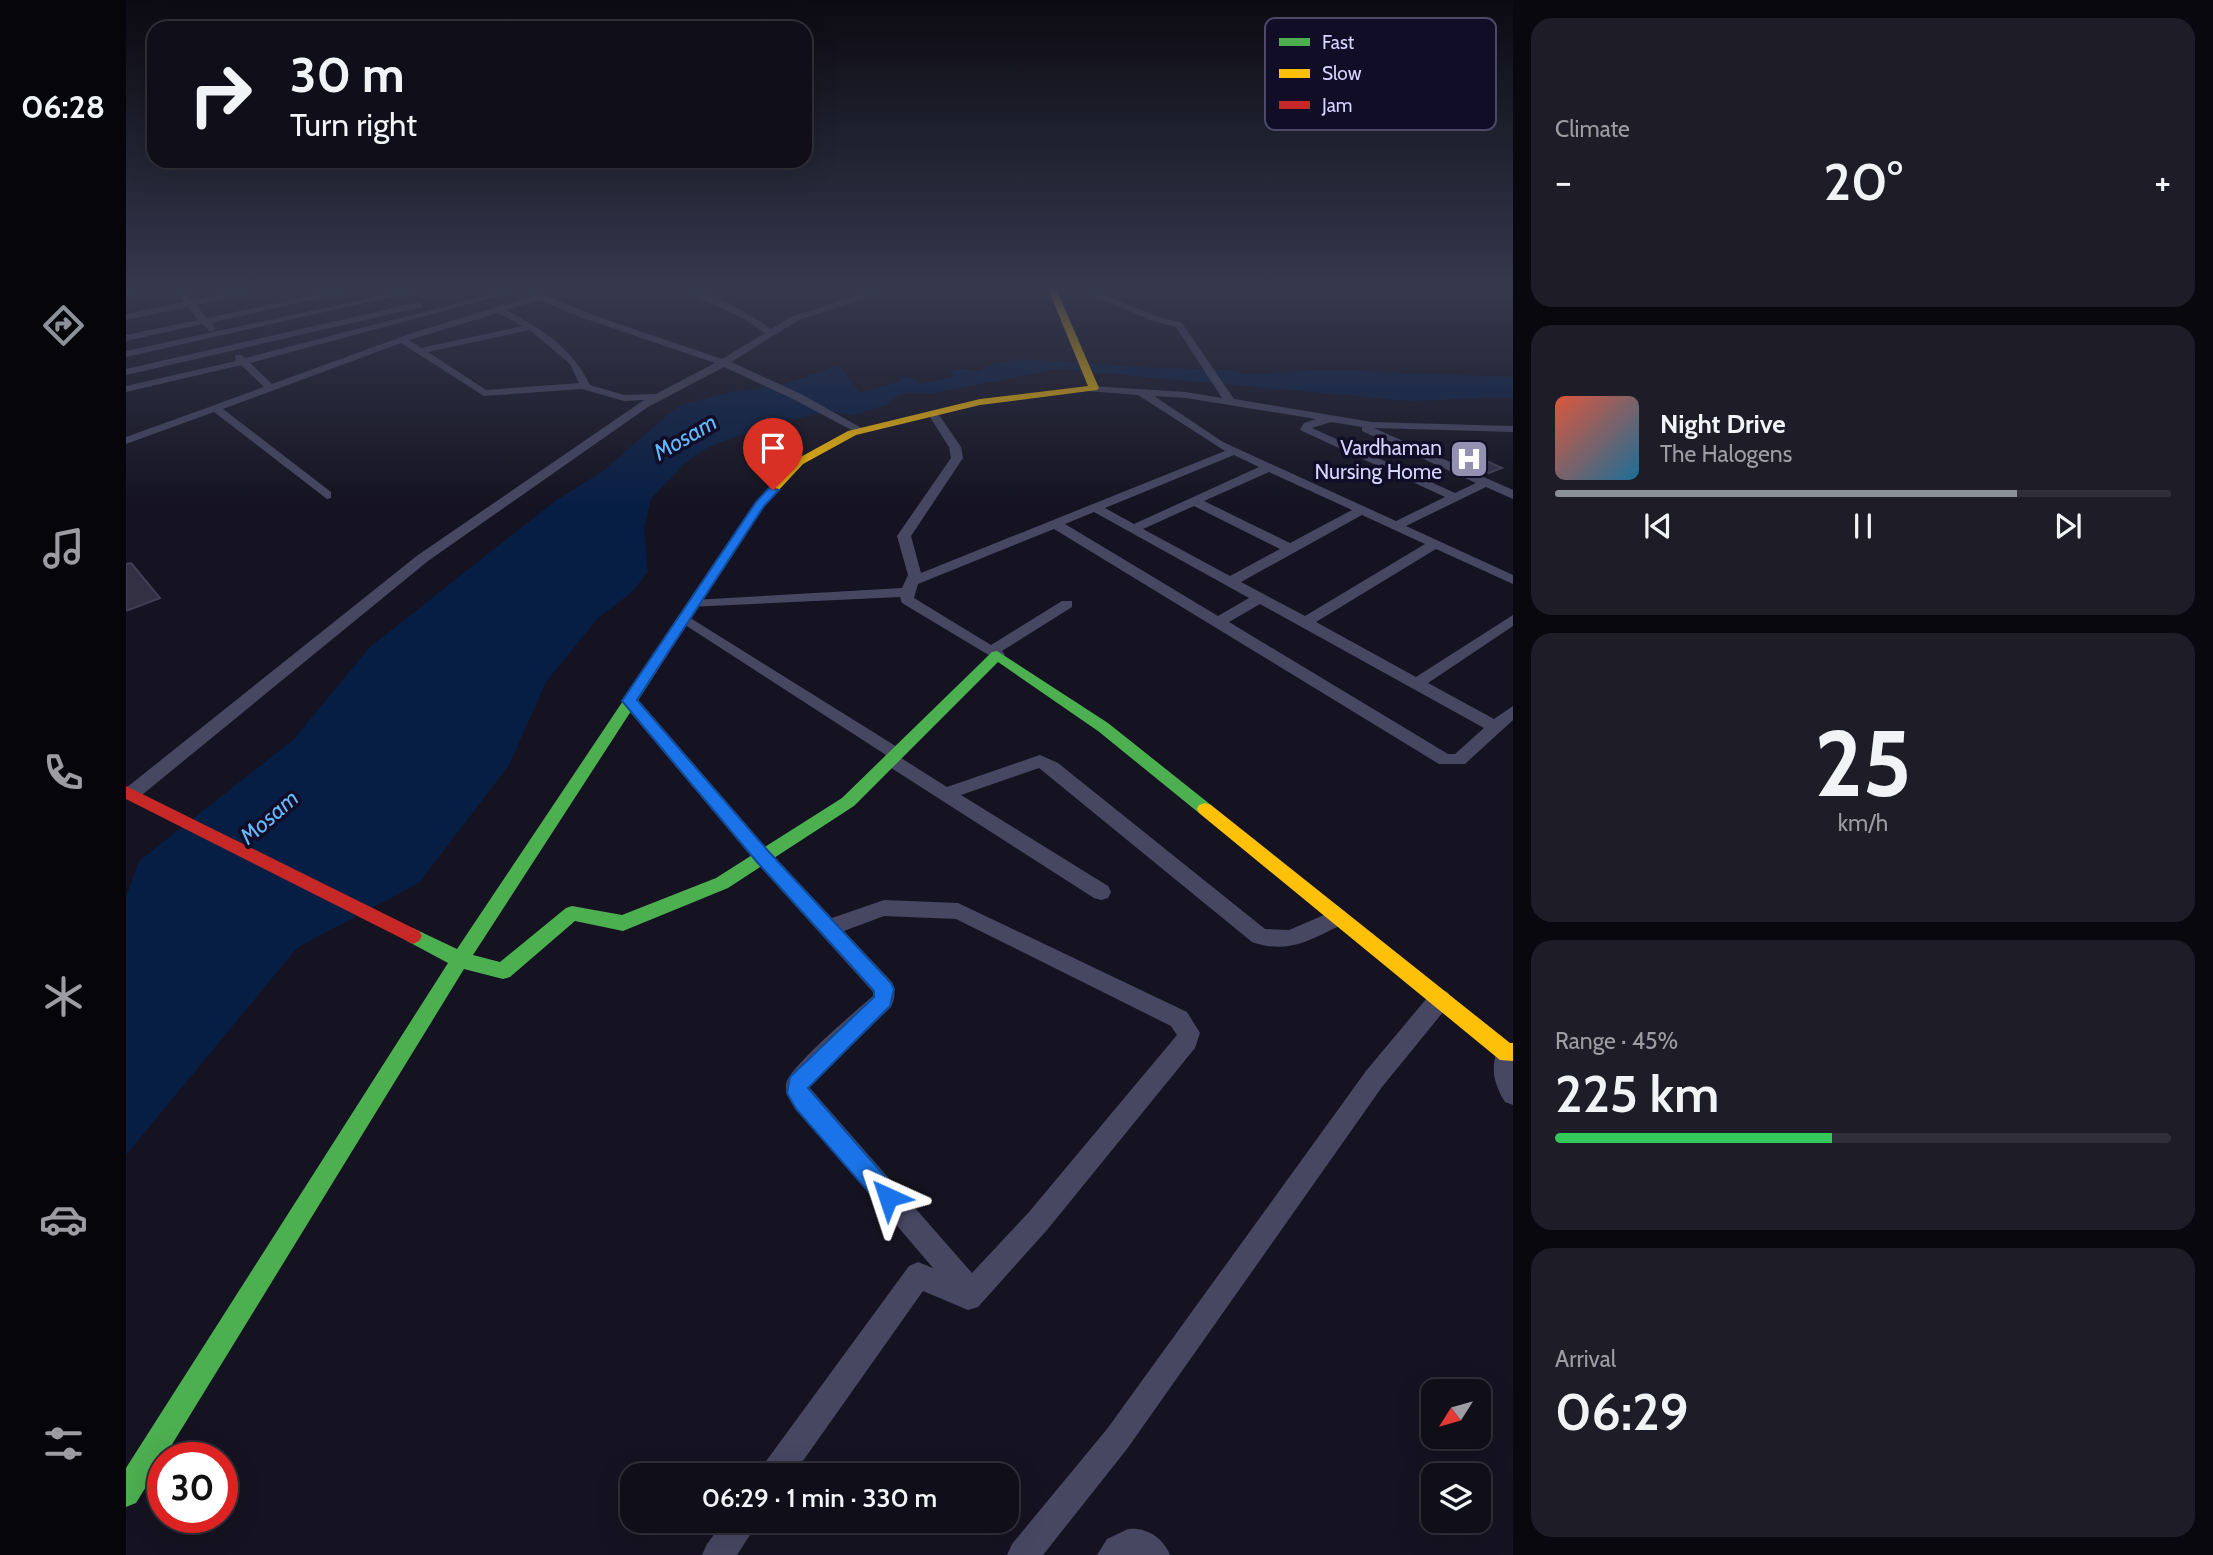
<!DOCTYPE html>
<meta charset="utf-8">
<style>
:root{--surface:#100e19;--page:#1e1c26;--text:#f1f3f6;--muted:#9c9ca2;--line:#302e38;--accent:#8c9099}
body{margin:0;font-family:Cabin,sans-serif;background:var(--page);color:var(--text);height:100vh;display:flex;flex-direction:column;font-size:26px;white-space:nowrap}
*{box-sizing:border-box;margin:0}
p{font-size:23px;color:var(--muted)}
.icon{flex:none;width:38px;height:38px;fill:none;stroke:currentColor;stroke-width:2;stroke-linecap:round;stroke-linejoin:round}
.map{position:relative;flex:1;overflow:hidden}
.panel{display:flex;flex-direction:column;gap:18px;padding:18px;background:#09080e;width:700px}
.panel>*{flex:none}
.hud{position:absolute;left:21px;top:21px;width:665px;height:147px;border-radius:21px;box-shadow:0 7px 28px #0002,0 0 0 2px var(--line);background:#100e19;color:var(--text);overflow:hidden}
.needle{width:46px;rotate:233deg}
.controls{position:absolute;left:1295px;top:1379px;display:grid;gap:14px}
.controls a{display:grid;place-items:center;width:70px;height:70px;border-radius:14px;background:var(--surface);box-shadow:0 7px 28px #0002,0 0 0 2px var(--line);font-size:35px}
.speed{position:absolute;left:21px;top:1442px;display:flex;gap:14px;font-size:35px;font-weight:700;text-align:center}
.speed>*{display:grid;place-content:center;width:91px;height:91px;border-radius:50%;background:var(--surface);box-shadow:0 7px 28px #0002,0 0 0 2px var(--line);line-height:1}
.speed .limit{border:10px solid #d22;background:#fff;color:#111}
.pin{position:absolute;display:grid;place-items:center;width:60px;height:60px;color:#fff;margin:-72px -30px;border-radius:50% 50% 50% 0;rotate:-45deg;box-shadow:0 0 7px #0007}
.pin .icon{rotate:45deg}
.me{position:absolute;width:77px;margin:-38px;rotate:318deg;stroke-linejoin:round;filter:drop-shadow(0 0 5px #0008)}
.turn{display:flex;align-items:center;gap:24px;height:147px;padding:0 28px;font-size:32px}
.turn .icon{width:91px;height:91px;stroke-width:2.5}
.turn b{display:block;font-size:49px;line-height:60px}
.big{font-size:52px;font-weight:600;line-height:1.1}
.panel .card{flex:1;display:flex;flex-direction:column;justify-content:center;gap:10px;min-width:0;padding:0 24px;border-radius:21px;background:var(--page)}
.panel .dial{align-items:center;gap:0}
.dial b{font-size:91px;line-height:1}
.song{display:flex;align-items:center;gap:21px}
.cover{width:84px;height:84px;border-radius:10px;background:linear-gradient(135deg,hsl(10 70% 55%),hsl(200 70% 35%))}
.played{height:7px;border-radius:4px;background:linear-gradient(90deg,var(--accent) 75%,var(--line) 75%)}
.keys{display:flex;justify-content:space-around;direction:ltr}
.heat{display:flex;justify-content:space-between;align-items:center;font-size:38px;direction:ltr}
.charge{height:10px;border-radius:5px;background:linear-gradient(90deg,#34c759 45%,var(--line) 0)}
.trip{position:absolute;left:494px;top:1463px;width:399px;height:70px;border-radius:21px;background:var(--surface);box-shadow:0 7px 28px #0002,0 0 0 2px var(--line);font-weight:600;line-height:70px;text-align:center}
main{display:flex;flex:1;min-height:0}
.dock{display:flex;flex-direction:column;width:126px;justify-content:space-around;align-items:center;background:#06060a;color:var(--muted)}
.dock .icon{width:49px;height:49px}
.dock .active{color:var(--accent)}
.dock b{font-size:32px;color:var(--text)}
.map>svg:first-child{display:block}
.water{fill:#071e44}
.building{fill:#333043;stroke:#413e55;stroke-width:2}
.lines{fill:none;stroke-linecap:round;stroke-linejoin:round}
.street{fill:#474762;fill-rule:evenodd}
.fast{fill:#4caf50;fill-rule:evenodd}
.slow{fill:#ffc107;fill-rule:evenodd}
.jam{fill:#c62828;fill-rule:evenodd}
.route{fill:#1a73e8;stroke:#114b97;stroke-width:2}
.labels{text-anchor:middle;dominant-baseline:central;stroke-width:7;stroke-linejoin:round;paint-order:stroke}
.far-poi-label{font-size:21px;fill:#d7d3ff;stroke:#110d27;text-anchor:end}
.far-water-label{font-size:23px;font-style:italic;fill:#61baff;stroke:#110d27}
.key{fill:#110d27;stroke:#4c4868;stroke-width:2}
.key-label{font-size:19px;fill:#d7d3ff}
</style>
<main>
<nav class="dock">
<b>06:28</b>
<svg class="icon active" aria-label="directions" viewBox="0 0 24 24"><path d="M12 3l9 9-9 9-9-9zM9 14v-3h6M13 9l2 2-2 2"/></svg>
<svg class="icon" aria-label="music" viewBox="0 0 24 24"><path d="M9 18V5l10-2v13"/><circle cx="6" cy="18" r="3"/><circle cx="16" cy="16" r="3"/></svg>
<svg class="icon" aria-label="phone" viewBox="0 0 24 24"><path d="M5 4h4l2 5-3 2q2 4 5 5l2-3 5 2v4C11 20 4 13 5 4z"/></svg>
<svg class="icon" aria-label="climate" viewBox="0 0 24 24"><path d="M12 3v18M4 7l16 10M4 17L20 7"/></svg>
<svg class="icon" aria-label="car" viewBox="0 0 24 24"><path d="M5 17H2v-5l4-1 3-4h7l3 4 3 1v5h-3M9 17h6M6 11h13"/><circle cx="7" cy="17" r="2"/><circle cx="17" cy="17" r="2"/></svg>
<svg class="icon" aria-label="filters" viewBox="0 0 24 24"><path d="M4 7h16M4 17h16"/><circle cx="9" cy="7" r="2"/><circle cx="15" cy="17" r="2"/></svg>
</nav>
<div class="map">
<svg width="1387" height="1555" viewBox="0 0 1387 1555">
<rect width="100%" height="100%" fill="#151321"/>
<path class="water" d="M896,359L1030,368L1099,370L1126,374L1203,370L1387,377V397L1285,401L931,369L809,393H776L758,406L728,415L709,412L683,415L618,434L584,446L559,463L525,499L518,529L522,572L505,593L472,618L420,682L383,765L293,883L171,948L0,1155V897L13,861L167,740L244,647L429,501L477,471L552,406L605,392L656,385L713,365L734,393L772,382L778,376L792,380L794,384L830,376L823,371L836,369L851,372L869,364Z"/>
<g class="building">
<path d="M1343,453L1376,468L1363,473L1329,458Z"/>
<path d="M5,563L34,598L0,611V564Z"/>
</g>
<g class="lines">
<g class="street">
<path d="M0,291H16L0,296Z"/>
<path d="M49,291H57L66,301L113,291H128L70,305L81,318L208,291H223L85,323L90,329L85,332L76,324L0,341V335L72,320L62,307L0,320V314L58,302Z"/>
<path d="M277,291H292L0,357V351Z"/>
<path d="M378,291H391L124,363L146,384L286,333L407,296L399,291H409L464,314L596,359L639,333L617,318L558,291C587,291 622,313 645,329L667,316L747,291H759L673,320L605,362L675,394L741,431L731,433L667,399L598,367L522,407L302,561L11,799H0V788L292,555L518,400L498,401L456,389L358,396L275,343L97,409L205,492V498L201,499L88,412L0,444V437L138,387L115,365L0,392V386L110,361L109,355H115L119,358ZM413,300L457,318L589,363L530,394L498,395L464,385C446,348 416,329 380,310ZM372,313L397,326L295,348L283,340ZM404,330L444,364L453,383L360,390L302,352Z"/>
<path d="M957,291H968L1033,317L1056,323L1108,399L1246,422L1387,426V432L1248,428L1387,490V499L1360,487L1280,526L1387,575V584L1310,549L1190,622L1290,677L1387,615V626L1302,683L1368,719L1387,706V720L1339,764H1313L928,529L792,584L788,598L865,645L936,601H946V607L876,651L879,655L871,660L776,603L774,597L562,607L560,604L567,600L776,588L782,575L771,536L825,458L823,447L802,414L803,412H811L835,447L837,458L785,536L795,573L1099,451L1012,395L961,391V387L965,386L1060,392L1096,398L1050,327L1027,321ZM1028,396L1060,398L1190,419L1178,423L1174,429L1176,431L1319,497L1270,521L1097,442ZM1205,422L1236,427V431L1350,483L1329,493L1186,428ZM1108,455L1133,467L1008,524L979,508ZM1143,472L1226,510L1164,543L1078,501ZM1068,506L1154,549L1104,576L1017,529ZM968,512L1123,598L1092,616L939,524ZM1236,515L1299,544L1179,616L1115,582ZM1134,604L1358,728L1329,754H1322L1103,622Z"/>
<path d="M293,302L296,303V307L0,375V369Z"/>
<path d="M558,614L776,750L779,754L775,758L821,787L908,757L914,755L932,763L1139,929L1163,930L1212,909L1219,911L1222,917L1219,923C1186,939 1163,955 1126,942L913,768L835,795L982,886L985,892L982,898L975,900L968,898L759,764L756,760L760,755L553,621L551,618L553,615Z"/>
<path d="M504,696L510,697L644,852L706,918L758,900L832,903L1061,1012L1074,1033L1069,1048L921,1230L852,1307L842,1310L797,1291L667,1475H634L638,1464L783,1266L792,1262L807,1268L664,1100C662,1095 659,1089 660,1084C662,1068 731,1010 747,996V992L630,862L498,705L496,701ZM758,916L830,919L1045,1026L1051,1035L903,1212L846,1273L683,1087L765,1007C769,998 770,991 766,982L718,931Z"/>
<path d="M1314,989L1322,992L1325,999L1322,1006L1256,1087L1001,1449L917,1555H881L886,1544L981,1429L1240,1071L1306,992Z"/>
<path d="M1381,1043L1387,1045V1105L1379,1102C1367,1083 1364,1066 1373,1046Z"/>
<path d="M598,1521H633L611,1555H576L581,1544Z"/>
<path d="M1002,1529C1021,1527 1037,1538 1044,1555H971L981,1539Z"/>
</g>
<path class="fast" d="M871,651L982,723L1085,805L1087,809L1085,813H1073L972,731L872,662L728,806L602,888L497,931L449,921L384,977L377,979L338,969L10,1503L0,1507V1468L322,963L281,941L278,936L281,931L287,928L293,931L331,949L519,668L524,667L531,671L347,955L374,962L440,908L446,906L496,915L590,878L716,798L866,652Z"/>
<g class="slow">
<path d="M923,291H931L973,388L971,390L854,405L730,435L677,464L650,493H642V489L669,460L722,431L854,399L962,386Z"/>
<path d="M1079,803L1085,805L1384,1043H1387V1061L1374,1060L1073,813L1071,809L1073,805Z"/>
</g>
<g class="jam">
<path d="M642,489L652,491L638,506L529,674H519L517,671L519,668L628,504Z"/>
<path d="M0,786L293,931L296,936L293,941L287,944L281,941L0,799Z"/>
</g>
</g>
<linearGradient id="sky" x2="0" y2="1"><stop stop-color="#0c0a12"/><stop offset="0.57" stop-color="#35394e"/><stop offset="1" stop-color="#35394e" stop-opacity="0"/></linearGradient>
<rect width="1387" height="508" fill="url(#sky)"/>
<path class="route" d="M643,488L653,490L638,506L511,700L643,852L765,983L768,989L764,1006L682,1088L770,1189L773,1197L770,1205L762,1208L754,1205L670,1109L661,1093L664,1077L748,997V991L631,862L496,701L630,502Z"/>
<defs>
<g id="hospital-square" transform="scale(2.0125)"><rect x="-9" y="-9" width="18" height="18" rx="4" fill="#9390b1" stroke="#110d27"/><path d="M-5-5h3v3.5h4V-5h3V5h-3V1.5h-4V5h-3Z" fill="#fff"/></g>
</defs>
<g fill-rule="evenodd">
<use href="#hospital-square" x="1343" y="459"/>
</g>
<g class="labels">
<g class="far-poi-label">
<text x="1316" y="447">Vardhaman<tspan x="1316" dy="24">Nursing Home</tspan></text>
</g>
<g class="far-water-label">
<text transform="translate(559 437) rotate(-30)">Mosam</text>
<text transform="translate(143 817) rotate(-41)">Mosam</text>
</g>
</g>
<rect x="1139" y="18" width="231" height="112" rx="10" class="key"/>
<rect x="1153" y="38" width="31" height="8" fill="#4caf50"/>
<rect x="1153" y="69" width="31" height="9" fill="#ffc107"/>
<rect x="1153" y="101" width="31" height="8" fill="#c62828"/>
<g class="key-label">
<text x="1196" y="49">Fast</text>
<text x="1196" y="80">Slow</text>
<text x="1196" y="112">Jam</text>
</g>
</svg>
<div class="controls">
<a><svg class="needle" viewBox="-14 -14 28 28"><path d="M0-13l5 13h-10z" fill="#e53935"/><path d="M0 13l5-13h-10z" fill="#9c9ca2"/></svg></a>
<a><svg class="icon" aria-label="layers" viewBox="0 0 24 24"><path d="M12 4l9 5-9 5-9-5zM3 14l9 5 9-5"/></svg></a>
</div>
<div class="speed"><div class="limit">30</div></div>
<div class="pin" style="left:647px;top:490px;background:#d93025"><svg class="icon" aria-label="arrive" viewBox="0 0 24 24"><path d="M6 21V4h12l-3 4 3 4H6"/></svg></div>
<svg class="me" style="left:762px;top:1197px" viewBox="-20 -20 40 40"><path d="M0-17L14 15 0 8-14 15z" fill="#1a73e8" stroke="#fff" stroke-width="4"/></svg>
<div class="trip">06:29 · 1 min · 330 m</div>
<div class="hud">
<div class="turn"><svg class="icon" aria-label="right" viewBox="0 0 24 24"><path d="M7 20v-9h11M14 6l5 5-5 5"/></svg><div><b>30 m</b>Turn right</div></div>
</div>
</div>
<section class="panel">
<div class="card"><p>Climate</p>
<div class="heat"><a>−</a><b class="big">20°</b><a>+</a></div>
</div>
<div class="card">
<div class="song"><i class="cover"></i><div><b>Night Drive</b><p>The Halogens</p></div></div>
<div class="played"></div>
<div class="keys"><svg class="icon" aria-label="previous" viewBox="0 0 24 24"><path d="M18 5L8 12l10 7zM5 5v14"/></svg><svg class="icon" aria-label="pause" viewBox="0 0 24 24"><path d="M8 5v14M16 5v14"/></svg><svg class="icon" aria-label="next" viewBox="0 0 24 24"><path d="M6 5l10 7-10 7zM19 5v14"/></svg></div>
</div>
<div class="card dial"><b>25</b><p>km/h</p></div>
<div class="card"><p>Range · 45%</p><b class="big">225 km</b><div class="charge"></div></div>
<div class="card"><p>Arrival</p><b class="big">06:29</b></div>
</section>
</main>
